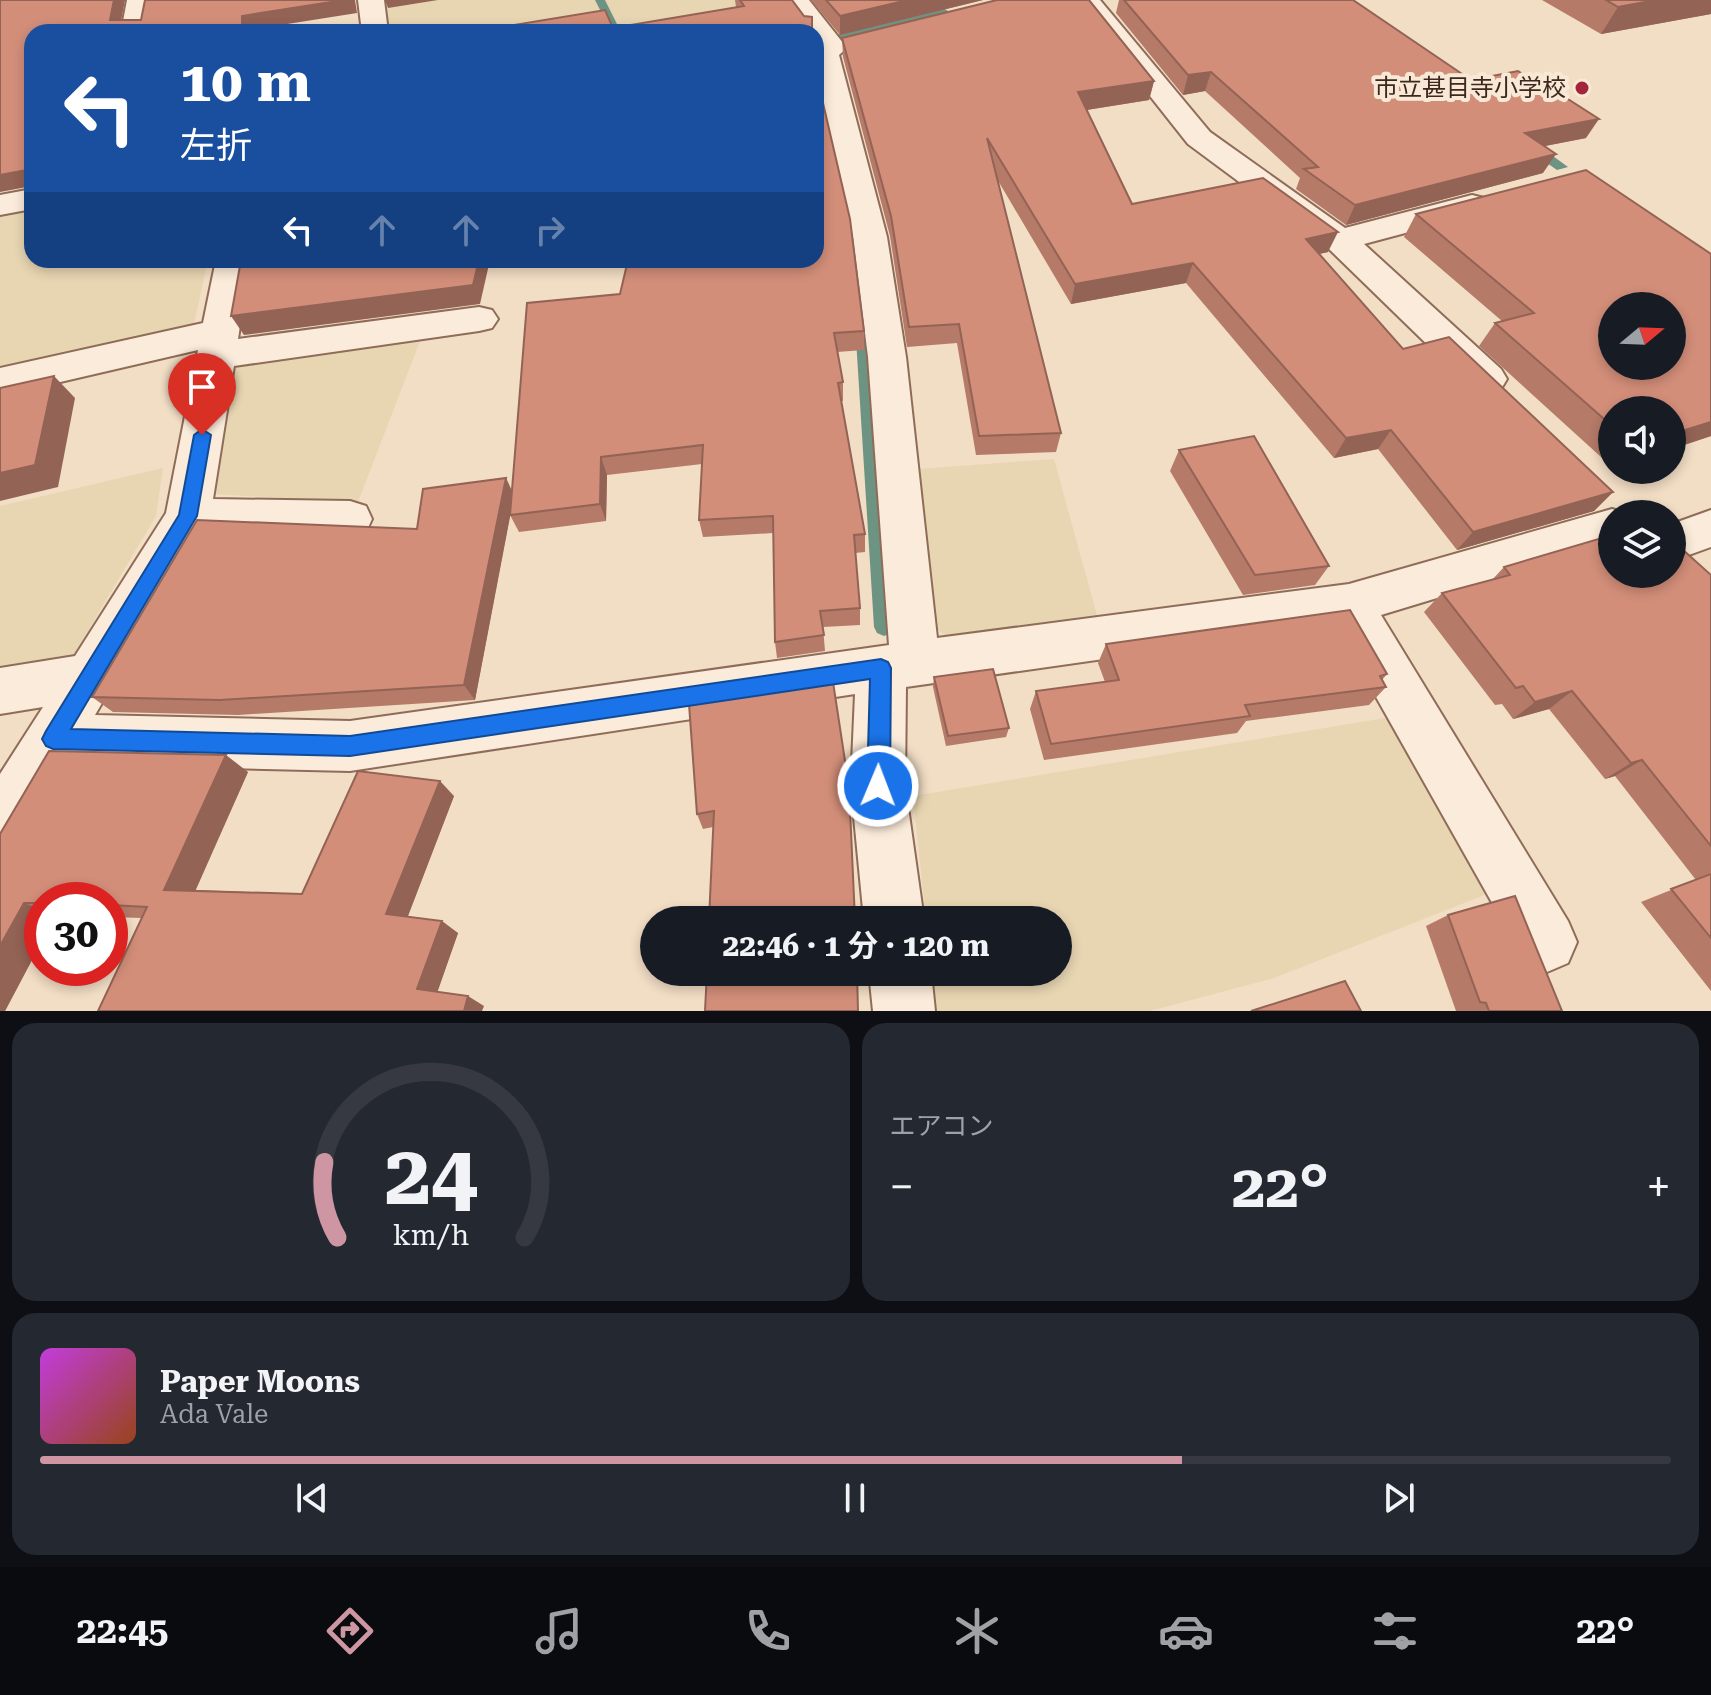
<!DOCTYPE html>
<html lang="ja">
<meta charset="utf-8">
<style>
:root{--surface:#171b24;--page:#242831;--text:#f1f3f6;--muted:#9ea1a6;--line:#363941;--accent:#cd96a2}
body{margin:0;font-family:"Roboto Serif","Noto Sans JP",serif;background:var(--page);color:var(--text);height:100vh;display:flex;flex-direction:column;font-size:30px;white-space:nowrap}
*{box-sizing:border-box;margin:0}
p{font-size:26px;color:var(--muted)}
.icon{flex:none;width:44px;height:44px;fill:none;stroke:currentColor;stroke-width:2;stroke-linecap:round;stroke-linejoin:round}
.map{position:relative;height:1011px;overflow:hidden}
.side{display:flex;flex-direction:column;gap:12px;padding:12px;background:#0d0f14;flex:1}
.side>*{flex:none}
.top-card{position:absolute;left:24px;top:24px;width:800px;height:244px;border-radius:24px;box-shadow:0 4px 12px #0003;background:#1a4fa0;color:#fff;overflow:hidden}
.needle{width:52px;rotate:71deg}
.controls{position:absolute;left:1598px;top:292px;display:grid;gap:16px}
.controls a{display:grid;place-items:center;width:88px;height:88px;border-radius:50%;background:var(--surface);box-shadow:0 4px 12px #0003;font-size:40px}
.speed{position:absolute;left:24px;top:882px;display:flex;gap:16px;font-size:40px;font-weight:700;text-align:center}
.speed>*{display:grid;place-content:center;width:104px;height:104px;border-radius:50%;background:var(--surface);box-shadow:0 4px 12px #0003;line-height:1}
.speed .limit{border:12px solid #d22;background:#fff;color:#111}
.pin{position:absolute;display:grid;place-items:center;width:68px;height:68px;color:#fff;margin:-82px -34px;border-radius:50% 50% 50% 0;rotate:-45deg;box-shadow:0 0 8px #0007}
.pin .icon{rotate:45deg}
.me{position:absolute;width:88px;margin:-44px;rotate:1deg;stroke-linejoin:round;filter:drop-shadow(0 0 6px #0008)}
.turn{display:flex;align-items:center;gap:28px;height:168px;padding:0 24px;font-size:36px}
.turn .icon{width:104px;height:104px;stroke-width:2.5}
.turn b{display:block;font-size:56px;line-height:68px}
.lanes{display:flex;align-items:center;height:76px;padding:0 24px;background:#0003;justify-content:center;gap:40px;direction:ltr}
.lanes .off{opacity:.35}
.big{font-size:60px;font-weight:700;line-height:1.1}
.side .card{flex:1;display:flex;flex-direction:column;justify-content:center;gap:12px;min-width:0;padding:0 28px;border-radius:24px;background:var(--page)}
.side .dial{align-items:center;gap:0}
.dial svg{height:208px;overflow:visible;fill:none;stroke:var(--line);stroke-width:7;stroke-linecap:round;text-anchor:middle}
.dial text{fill:var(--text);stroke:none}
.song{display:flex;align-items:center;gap:24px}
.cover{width:96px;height:96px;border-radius:12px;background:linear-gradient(135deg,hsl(290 70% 55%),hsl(20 70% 35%))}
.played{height:8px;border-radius:4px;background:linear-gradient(90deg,var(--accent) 70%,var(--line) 70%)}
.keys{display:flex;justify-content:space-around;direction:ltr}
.heat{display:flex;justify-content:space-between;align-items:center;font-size:44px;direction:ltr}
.side .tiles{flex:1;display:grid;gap:12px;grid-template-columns:1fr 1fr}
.card:last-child{grid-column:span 2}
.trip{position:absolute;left:640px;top:906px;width:432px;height:80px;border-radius:40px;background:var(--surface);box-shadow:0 4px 12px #0003;font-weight:700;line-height:80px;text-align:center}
.dock{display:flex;height:128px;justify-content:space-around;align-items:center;background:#090b0e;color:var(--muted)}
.dock .icon{width:56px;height:56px}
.dock .selected{color:var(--accent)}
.dock b{font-size:36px;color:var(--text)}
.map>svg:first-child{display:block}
.farmland{fill:#e8d6b2}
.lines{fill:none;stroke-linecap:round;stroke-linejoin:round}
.stream{fill:#6d9483;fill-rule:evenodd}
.minor-casing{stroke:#8f6c59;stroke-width:4}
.minor{fill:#fbebda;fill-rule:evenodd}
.wall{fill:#b57a68}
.shaded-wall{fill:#936355}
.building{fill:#d28e79;stroke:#936355;stroke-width:2;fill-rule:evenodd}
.route{fill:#1a73e8;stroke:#114b97;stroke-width:2}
.poi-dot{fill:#a2253c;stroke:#f8e8d6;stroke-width:3}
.labels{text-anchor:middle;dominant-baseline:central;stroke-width:8;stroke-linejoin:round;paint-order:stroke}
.far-poi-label{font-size:24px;fill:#3e281e;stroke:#f8e8d6;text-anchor:end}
</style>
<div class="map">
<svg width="1711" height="1011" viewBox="0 0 1711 1011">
<rect width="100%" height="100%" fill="#f2ddc5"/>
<g class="farmland">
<path d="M381,0H595L607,26L574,32H386Z"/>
<path d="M605,0H740L744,6L618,27Z"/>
<path d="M32,208V260H208L193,328L0,372V214Z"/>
<path d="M422,336L358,502L211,494L233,366Z"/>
<path d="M1054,459L1098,619L950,639L937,629L917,469Z"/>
<path d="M163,468L156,516L71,659L0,671V506Z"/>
<path d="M1391,717L1492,892L1274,978L1150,1011H936L932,972H1058V920H926L913,796Z"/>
</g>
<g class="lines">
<g class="stream">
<path d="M595,0H605L621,32H611Z"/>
<path d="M943,8L948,11L947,13L840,38L835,35Z"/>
<path d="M1527,143H1535L1568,167L1557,170L1527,149Z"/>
<path d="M859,270L866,275L894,627L891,633L884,636L877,633L874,627L852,275Z"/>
</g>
<g class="minor-casing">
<g id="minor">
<path d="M127,0H153L147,32H121Z"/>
<path d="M358,0H384L388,32H362Z"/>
<path d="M783,0H809L847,48L839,55L887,237L906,357L937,638L1349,584L1612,509L1627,514H1612V545L1381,615L1568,921L1577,942L1568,963L1547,972L1526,963L1336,626L906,687L905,786L924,920H864L851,786L855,694L350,771L67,764L20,845L0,853V774L43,707L0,714V668L75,656L166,513L198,350L0,396V368L203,323L216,260H250L238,339L479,307L492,310L498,319L492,328L479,331L234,366L213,499L350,501L366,506L372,519L366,532L350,537L201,534L95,715L350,721L889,645L868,357L853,237L816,75V32H807Z"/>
<path d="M1074,0H1100L1210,132L1345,228L1472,195L1484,198L1488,205L1484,212L1364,244L1501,369L1507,379L1501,389L1487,393L1473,389L1327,247L1188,144Z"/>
<path d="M32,189V209L0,215V195Z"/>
<path d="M1711,510V547L1672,561V524Z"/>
<path d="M869,972H931L935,1011H873Z"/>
</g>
</g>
<use href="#minor" class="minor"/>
</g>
<g class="wall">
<path d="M735,0H792L613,28L736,7Z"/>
<path d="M811,0H983L840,35Z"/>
<path d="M1119,0H1124L1471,80L1586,138L1545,146L1543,173L1346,225L1296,189L1300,178L1205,91L1183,95L1116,13Z"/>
<path d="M1542,0H1711V14L1601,34Z"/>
<path d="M842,38L1154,81L1149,100L1086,110L1132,204L1328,252L1319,254L1403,349L1613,492L1594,511L1457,550L1378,449L1334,458L1186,283L1071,304L997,179L1061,433L1056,452L976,455L957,343L907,347L890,236L843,57Z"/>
<path d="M1416,214L1711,436L1672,449V410H1612V467L1479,346L1495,323L1502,321L1404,237Z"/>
<path d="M527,303L864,331V350L837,352L843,382V401H841L865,534V552L855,553L860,608V625L823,627L825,651L777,658L775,642L773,533L703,537L699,520L702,464L607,475L606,521L519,532L510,515L475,700L238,715L113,712L92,697L417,529L506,478L512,491Z"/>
<path d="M1179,450L1329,566L1315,585L1243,595L1170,471Z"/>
<path d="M1504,567L1711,575V991L1641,902L1696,880L1615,776L1605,779L1549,709L1513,719L1502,704L1495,705L1424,612L1442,593L1492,580Z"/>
<path d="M1106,644L1387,674L1382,680L1386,687L1369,705L1246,721L1237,733L1044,760L1030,709L1036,691L1105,682L1098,663Z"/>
<path d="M934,677L1009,728L1006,737L946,746L933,687Z"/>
<path d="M689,704L855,920L713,827L703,829L697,814Z"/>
<path d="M248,772L195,890L302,894L454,796L408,916L458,933L437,992L484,1006L142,918L110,917V900H42V941L5,1011H0V834Z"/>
<path d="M1448,915L1562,1011H1456L1426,926Z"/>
</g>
<g class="shaded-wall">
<path d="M114,0H125L119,32L110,20Z"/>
<path d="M344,0H355L357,13L249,30V32H220L221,28L242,16Z"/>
<path d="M385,0H438L388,8Z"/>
<path d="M908,0H983L840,35V16Z"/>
<path d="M1656,0H1711V14L1601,34L1618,7Z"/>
<path d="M1211,72L1205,91L1183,95L1188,75Z"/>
<path d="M1154,81L1149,100L1074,112L1078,92Z"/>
<path d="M1599,119L1586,138L1513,152L1525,133Z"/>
<path d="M1556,154L1543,173L1346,225L1355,205Z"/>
<path d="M32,169V186L0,192V175Z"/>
<path d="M1338,232L1328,252L1297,259L1306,239Z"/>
<path d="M479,260H490L480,304L244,335L231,316Z"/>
<path d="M1193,263L1186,283L1071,304L1075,284Z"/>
<path d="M54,376L75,398L58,487L0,501V473Z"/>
<path d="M1711,422V436L1672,449V434Z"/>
<path d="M1391,430L1378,449L1334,458L1346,438Z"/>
<path d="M601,457L607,475L606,521L600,504Z"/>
<path d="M506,478L514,496L475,700L464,685Z"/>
<path d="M1613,492L1594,511L1457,550L1473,532Z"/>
<path d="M1572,691L1549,709L1513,719L1535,702Z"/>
<path d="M226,755L248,772L190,903L164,890Z"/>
<path d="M1642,760L1615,776L1605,779L1631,763Z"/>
<path d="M440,781L454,796L404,926L386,914Z"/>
<path d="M24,903L42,910V941L5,1011H0V946Z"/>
<path d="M442,921L458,933L435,999L417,989Z"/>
<path d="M468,996L484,1006L482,1011H464Z"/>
</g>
<g class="building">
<path d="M0,0H114L110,20H141L145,0H344L242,16V25L221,28L220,32H32V169L0,175Z"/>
<path d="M740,0H792L804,16L812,17V32H471L605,10L613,28L744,6Z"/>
<path d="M826,0H908L840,16Z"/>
<path d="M997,0H1089L1154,81L1078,92L1132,204L1263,178L1338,232L1306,239L1403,349L1449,337L1613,492L1473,532L1391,430L1346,438L1193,263L1075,284L987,138L1061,433L979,436L959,324L909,327L891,216L842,38Z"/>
<path d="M1124,0H1353L1471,80L1518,71L1527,77L1532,76L1599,119L1525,133L1556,154L1355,205L1304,169L1318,167L1211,72L1188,75Z"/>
<path d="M1606,0H1656L1618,7Z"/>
<path d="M816,73L850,219L864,331L834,333L843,382L838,383L865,534L854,535L860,608L820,611L824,635L775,642L773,516L699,520L703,445L601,457L600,504L510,515L527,303L620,294L628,260H816Z"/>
<path d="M1586,170L1711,254V422L1672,434V410H1612V426L1495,323L1534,313L1416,214ZM1612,306H1672V366H1612Z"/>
<path d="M241,260H479L473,285L231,316Z"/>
<path d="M54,376L35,465L0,473V388Z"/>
<path d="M1254,436L1329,566L1255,575L1179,450Z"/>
<path d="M506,478L464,685L220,700L92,697L197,520L417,529L423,489Z"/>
<path d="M1637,508L1644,514H1636Z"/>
<path d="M1612,535V574H1672V540L1711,575V846L1642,760L1631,763L1572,691L1535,702L1523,686L1516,688L1442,593L1510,575L1504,567Z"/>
<path d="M1350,610L1387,674L1380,676L1386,687L1245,705L1250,716L1051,744L1036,691L1119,680L1106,644Z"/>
<path d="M993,669L1009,728L948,736L934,677Z"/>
<path d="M833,682L849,787L855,920H709L714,811L697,814L689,704Z"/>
<path d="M49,751L226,755L164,890L302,894L358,771L440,781L386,914L442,921L417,989L468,996L464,1011H98L147,907L110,905V900H42V903H24L0,946V834Z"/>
<path d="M1711,874V938L1671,889Z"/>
<path d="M1515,896L1562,1011H1489L1486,1003L1480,1002L1448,915Z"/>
<path d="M707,972H857L858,1011H705Z"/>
<path d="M1345,981L1361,1011H1251Z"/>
</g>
<path class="route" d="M202,429L211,435L197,516L71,729L350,736L881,659L888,662L891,668L890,786L886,794L878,797L870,794L867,786L870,679L350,756L53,749L46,746L42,739L46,731L179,515L194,435Z"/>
<circle class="poi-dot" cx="1582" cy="88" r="8"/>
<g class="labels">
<g class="far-poi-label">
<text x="1566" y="88">市立甚目寺小学校</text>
</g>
</g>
</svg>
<div class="controls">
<a><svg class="needle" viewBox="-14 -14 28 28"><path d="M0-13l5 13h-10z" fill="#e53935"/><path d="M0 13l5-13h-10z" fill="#9ea1a6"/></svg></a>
<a><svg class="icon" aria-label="sound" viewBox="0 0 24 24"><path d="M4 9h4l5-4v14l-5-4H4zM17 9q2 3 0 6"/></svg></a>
<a><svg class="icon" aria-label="layers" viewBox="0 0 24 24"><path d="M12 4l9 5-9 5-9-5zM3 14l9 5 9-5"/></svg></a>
</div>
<div class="speed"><div class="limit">30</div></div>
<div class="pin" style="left:202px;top:435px;background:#d93025"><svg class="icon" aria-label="arrive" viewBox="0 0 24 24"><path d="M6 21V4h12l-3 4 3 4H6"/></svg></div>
<svg class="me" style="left:878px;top:786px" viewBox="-20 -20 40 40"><circle r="17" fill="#1a73e8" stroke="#fff" stroke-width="3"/><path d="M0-11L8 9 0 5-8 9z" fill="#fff"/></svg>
<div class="trip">22:46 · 1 分 · 120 m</div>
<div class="top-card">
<div class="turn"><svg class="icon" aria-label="left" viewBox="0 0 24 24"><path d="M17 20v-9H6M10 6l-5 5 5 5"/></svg><div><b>10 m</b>左折</div></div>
<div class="lanes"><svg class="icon" aria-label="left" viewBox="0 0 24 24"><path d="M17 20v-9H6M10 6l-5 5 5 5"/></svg><svg class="icon off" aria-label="ahead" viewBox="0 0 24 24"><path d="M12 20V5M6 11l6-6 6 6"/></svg><svg class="icon off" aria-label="ahead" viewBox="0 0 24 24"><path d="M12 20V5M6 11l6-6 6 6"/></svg><svg class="icon off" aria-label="right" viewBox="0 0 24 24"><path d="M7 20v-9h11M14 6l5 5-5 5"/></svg></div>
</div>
</div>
<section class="side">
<div class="tiles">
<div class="card dial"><svg viewBox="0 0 100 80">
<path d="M14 69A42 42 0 1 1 86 69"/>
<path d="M14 69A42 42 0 0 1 9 40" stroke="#cd96a2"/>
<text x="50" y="56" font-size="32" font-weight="700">24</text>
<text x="50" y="72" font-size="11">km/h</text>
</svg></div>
<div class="card"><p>エアコン</p>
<div class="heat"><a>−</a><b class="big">22°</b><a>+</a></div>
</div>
<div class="card">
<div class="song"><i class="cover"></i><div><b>Paper Moons</b><p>Ada Vale</p></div></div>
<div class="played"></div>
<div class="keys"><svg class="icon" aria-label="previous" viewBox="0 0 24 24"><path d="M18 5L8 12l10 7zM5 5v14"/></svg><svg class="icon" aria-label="pause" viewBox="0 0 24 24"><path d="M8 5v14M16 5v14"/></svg><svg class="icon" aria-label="next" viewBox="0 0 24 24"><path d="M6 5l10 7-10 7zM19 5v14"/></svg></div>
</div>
</div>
</section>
<nav class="dock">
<b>22:45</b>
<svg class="icon selected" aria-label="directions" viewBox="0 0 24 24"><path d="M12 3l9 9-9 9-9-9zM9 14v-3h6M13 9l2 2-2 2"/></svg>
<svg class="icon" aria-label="music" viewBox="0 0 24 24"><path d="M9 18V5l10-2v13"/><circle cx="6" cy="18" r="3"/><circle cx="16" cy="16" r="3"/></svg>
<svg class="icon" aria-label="phone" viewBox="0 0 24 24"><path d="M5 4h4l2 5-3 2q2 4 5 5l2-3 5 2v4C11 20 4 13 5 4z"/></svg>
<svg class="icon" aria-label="climate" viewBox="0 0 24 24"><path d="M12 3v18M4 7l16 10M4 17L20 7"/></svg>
<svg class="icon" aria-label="car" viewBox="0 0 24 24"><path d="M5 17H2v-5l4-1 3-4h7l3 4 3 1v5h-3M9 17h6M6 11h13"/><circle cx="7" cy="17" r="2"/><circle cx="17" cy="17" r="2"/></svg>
<svg class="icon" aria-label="filters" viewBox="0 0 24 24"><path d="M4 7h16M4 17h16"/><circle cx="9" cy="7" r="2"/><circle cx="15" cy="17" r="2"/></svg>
<b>22°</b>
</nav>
